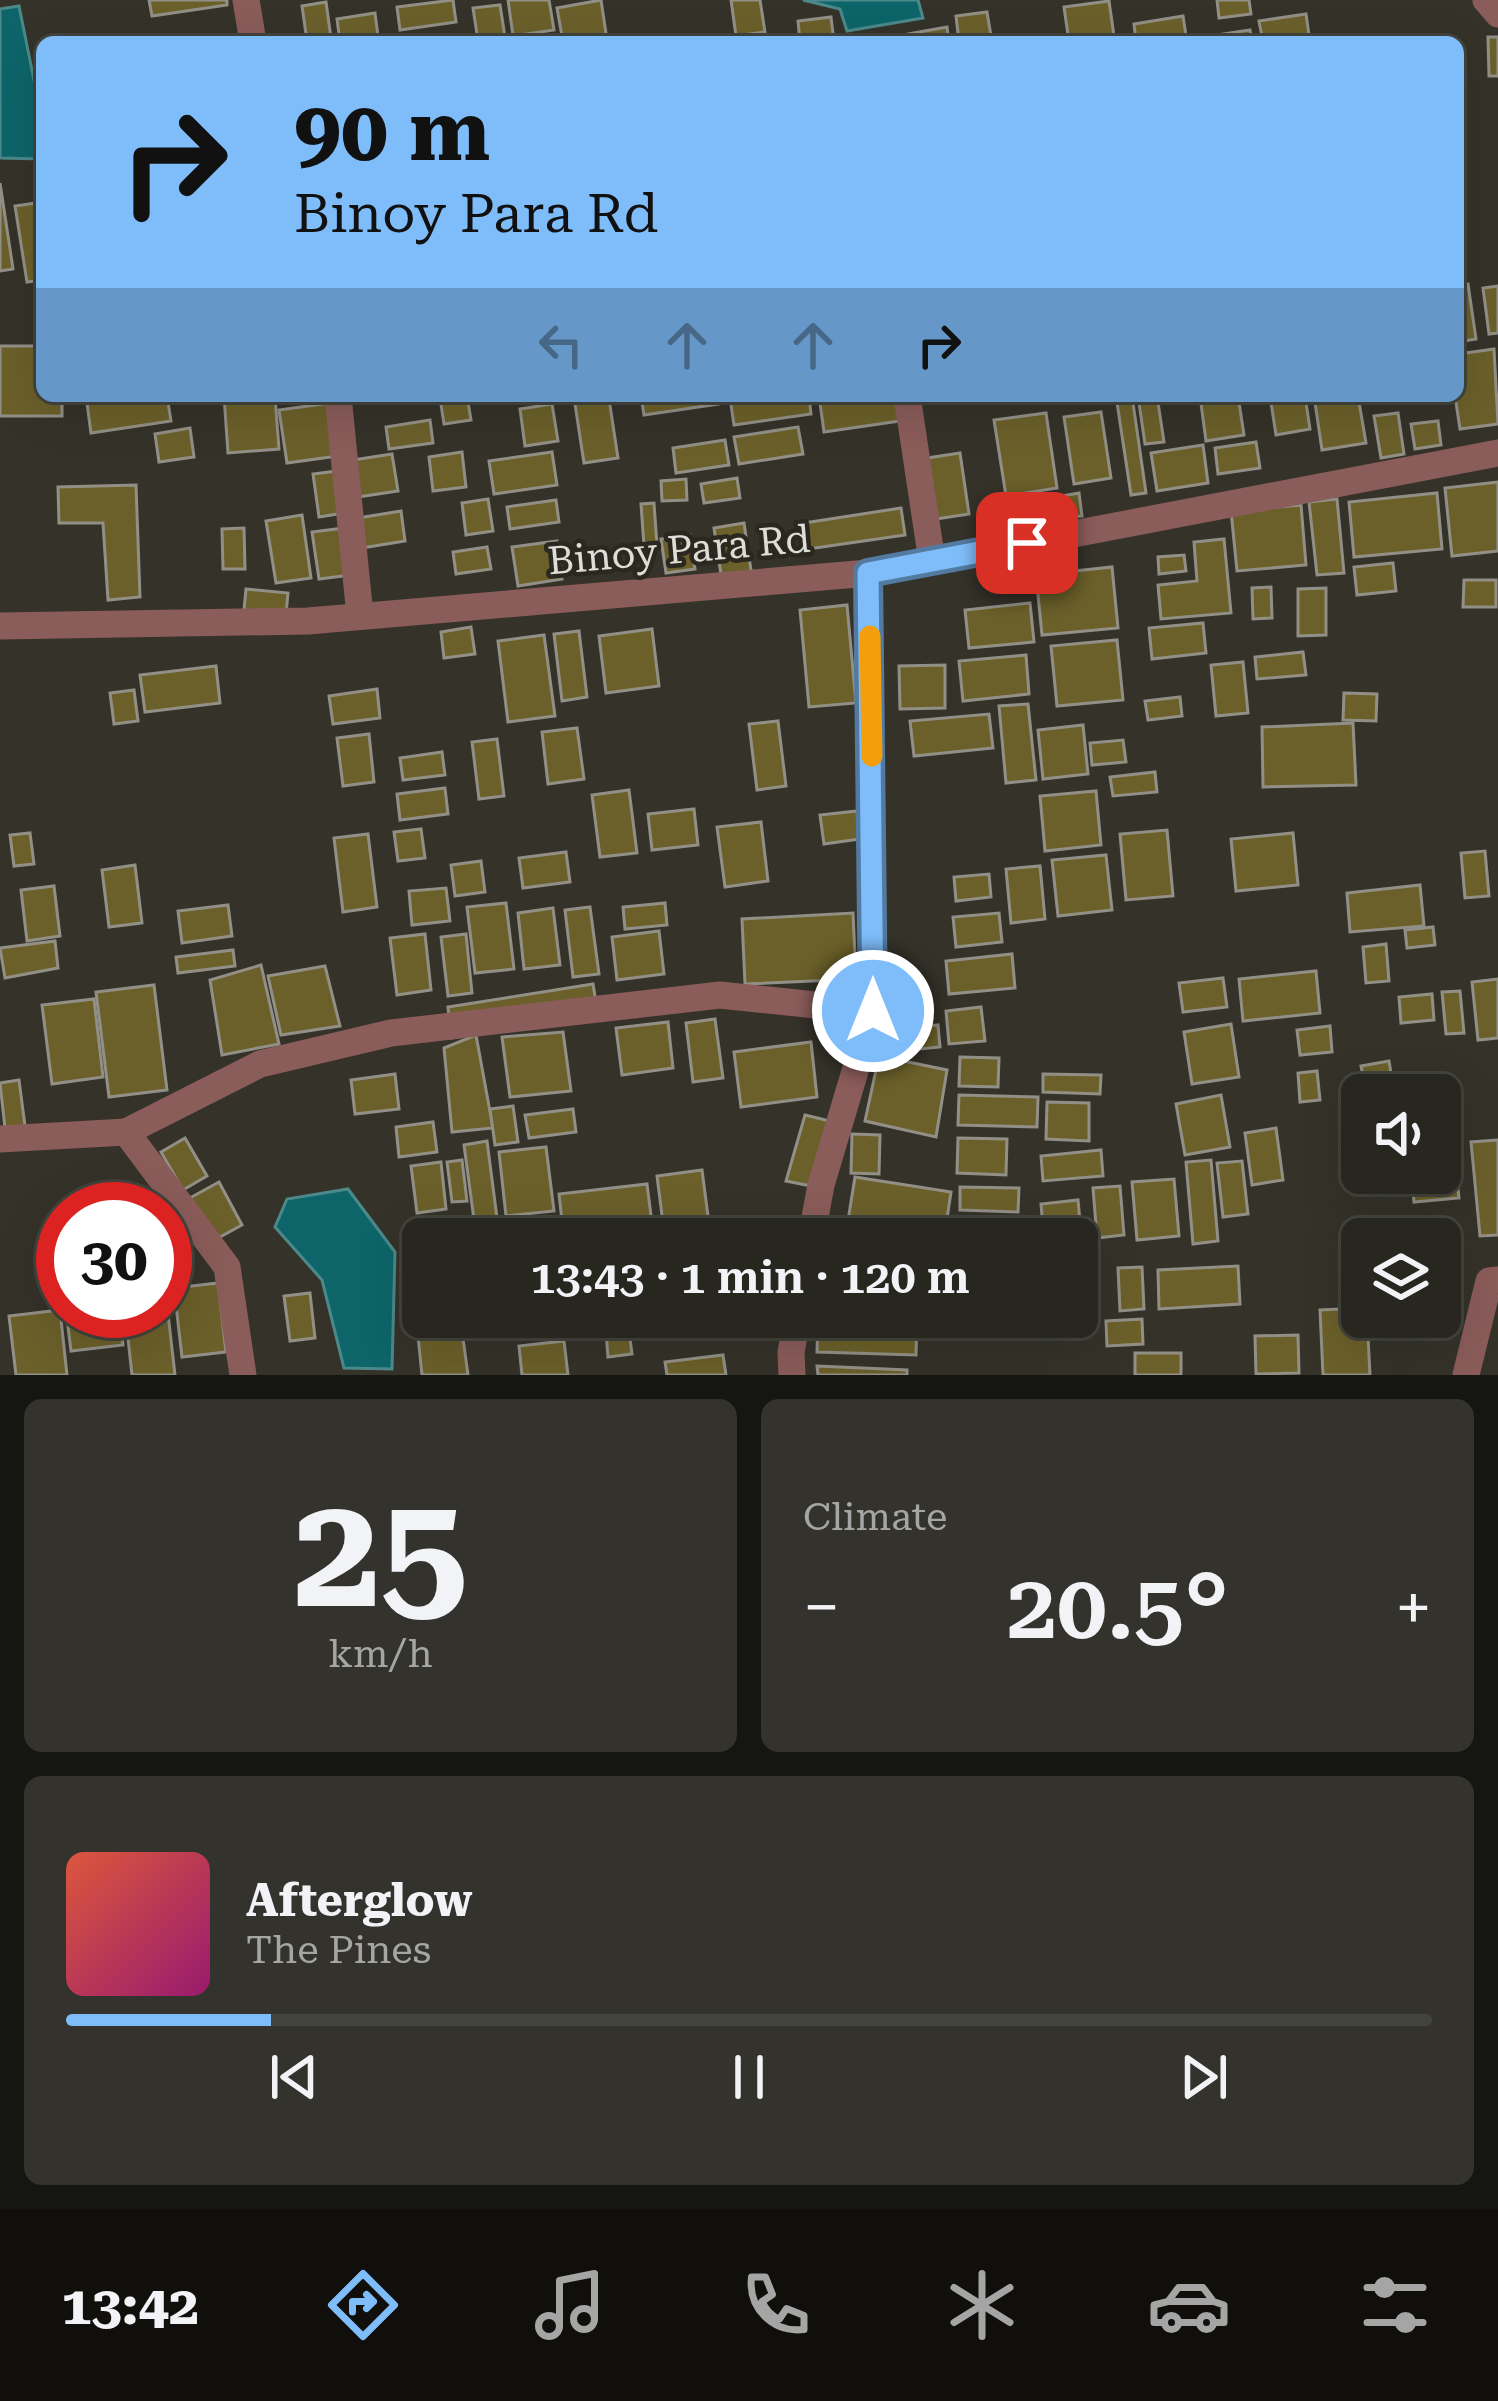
<!DOCTYPE html>
<meta charset="utf-8">
<style>
:root{--surface:#27261f;--page:#33322c;--text:#f1f3f6;--muted:#a4a5a4;--line:#43433d;--accent:#7fbdfa}
body{margin:0;font-family:"Roboto Serif",serif;background:var(--page);color:var(--text);height:100vh;display:flex;flex-direction:column;font-size:45px;white-space:nowrap}
*{box-sizing:border-box;margin:0}
p{font-size:39px;color:var(--muted)}
.icon{flex:none;width:66px;height:66px;fill:none;stroke:currentColor;stroke-width:2;stroke-linecap:round;stroke-linejoin:round}
.map{position:relative;height:1375px;overflow:hidden}
.sheet{display:flex;flex-direction:column;gap:24px;padding:24px;background:#151511;flex:1}
.sheet>*{flex:none}
.top-card{position:absolute;left:36px;top:36px;width:1428px;height:366px;border-radius:18px;box-shadow:0 12px 48px #0002,0 0 0 3px var(--line);background:#7fbdfa;color:#111;overflow:hidden}
.buttons{position:absolute;left:1341px;top:1074px;display:grid;gap:24px}
.buttons a{display:grid;place-items:center;width:120px;height:120px;border-radius:18px;background:var(--surface);box-shadow:0 12px 48px #0002,0 0 0 3px var(--line);font-size:60px}
.speed{position:absolute;left:36px;top:1182px;display:flex;gap:24px;font-size:60px;font-weight:700;text-align:center}
.speed>*{display:grid;place-content:center;width:156px;height:156px;border-radius:50%;background:var(--surface);box-shadow:0 12px 48px #0002,0 0 0 3px var(--line);line-height:1}
.speed .limit{border:18px solid #d22;background:#fff;color:#111}
.pin{position:absolute;display:grid;place-items:center;width:102px;height:102px;color:#fff;margin:-51px;border-radius:24px;box-shadow:0 6px 18px #0006}
.me{position:absolute;width:132px;margin:-66px;rotate:0deg;stroke-linejoin:round;filter:drop-shadow(0 0 9px #0008)}
.turn{display:flex;align-items:center;gap:42px;height:252px;padding:0 60px;font-size:54px}
.turn .icon{width:156px;height:156px;stroke-width:2.5}
.turn b{display:block;font-size:84px;line-height:102px}
.lanes{display:flex;align-items:center;height:114px;padding:0 60px;background:#0003;justify-content:center;gap:60px;direction:ltr}
.lanes .off{opacity:.35}
.big{font-size:90px;font-weight:600;line-height:1.1}
.sheet .tile{flex:1;display:flex;flex-direction:column;justify-content:center;gap:18px;min-width:0;padding:0 42px;border-radius:18px;background:var(--page)}
.sheet .dial{align-items:center;gap:0}
.dial b{font-size:156px;line-height:1}
.song{display:flex;align-items:center;gap:36px}
.cover{width:144px;height:144px;border-radius:18px;background:linear-gradient(135deg,hsl(10 70% 55%),hsl(320 70% 35%))}
.played{height:12px;border-radius:6px;background:linear-gradient(90deg,var(--accent) 15%,var(--line) 15%)}
.keys{display:flex;justify-content:space-around;direction:ltr}
.heat{display:flex;justify-content:space-between;align-items:center;font-size:66px;direction:ltr}
.sheet .tiles{flex:1;display:grid;gap:24px;grid-template-columns:1fr 1fr}
.tile:last-child{grid-column:span 2}
.trip{position:absolute;left:402px;top:1218px;width:696px;height:120px;border-radius:18px;background:var(--surface);box-shadow:0 12px 48px #0002,0 0 0 3px var(--line);font-weight:600;line-height:120px;text-align:center}
.tab-bar{display:flex;height:192px;justify-content:space-around;align-items:center;background:#100f0c;color:var(--muted)}
.tab-bar .icon{width:84px;height:84px}
.tab-bar .active{color:var(--accent)}
.tab-bar b{font-size:54px;color:var(--text)}
.map>svg:first-child{display:block}
.water{fill:#0d6569;stroke:#4c898a;stroke-width:3}
.building{fill:#6b602a;stroke:#929086;stroke-width:3}
.lines{fill:none;stroke-linecap:round;stroke-linejoin:round}
.minor{stroke:#8a5c5a;stroke-width:27}
.route-casing{stroke:#537ba2;stroke-width:30}
.route{stroke:#7fbdfa;stroke-width:21}
.slow{stroke:#f59e0b;stroke-width:21}
.labels{text-anchor:middle;dominant-baseline:central;stroke-width:9;stroke-linejoin:round;paint-order:stroke}
.street-label{font-size:39px;fill:#deddd8;stroke:#2a281f}
</style>
<div class="map">
<svg width="1498" height="1375" viewBox="0 0 1498 1375">
<rect width="100%" height="100%" fill="#343229"/>
<g class="water">
<path d="M803,0H918L923,18L847,31L840,9Z"/>
<path d="M19,6L38,100L40,159L0,158V9Z"/>
<path d="M348,1189L395,1252L392,1369L344,1368L322,1280L275,1227L287,1199Z"/>
</g>
<g class="building">
<path d="M149,0H227V5L152,16Z"/>
<path d="M453,0L456,22L400,30L397,7Z"/>
<path d="M508,0H549L554,30L513,36Z"/>
<path d="M601,0L607,40L615,42H563L557,8Z"/>
<path d="M731,0H760L765,32L736,36Z"/>
<path d="M1217,0H1249L1251,14L1219,18Z"/>
<path d="M1109,1L1114,36L1069,42L1064,7Z"/>
<path d="M326,2L331,38L307,41L302,6Z"/>
<path d="M500,5L505,37L478,41L473,8Z"/>
<path d="M987,12L992,42H959L956,16Z"/>
<path d="M375,13L378,36L340,42L337,19Z"/>
<path d="M1306,14L1310,42H1263L1259,21Z"/>
<path d="M1183,16L1187,42H1136L1134,24Z"/>
<path d="M831,17L834,42H800L798,21Z"/>
<path d="M947,27L949,42H909L908,34Z"/>
<path d="M1250,30L1252,42H1198L1197,38Z"/>
<path d="M1488,37H1498V76H1489Z"/>
<path d="M0,183L13,269L0,271Z"/>
<path d="M36,203L42,280L27,282L15,206Z"/>
<path d="M1468,284L1476,339L1458,342V286Z"/>
<path d="M1498,286V333L1489,334L1483,288Z"/>
<path d="M0,346H42V396H62V416H0Z"/>
<path d="M1494,349L1498,424L1460,429L1455,396H1458V354Z"/>
<path d="M86,396H167L171,421L91,433Z"/>
<path d="M224,396H275L279,449L228,453Z"/>
<path d="M467,396L471,420L444,424L440,398Z"/>
<path d="M641,396H718L719,404L644,415Z"/>
<path d="M743,396H809L811,414L734,425L730,398Z"/>
<path d="M865,396H896L900,421L824,432L820,403Z"/>
<path d="M1116,396H1132L1146,493L1131,495Z"/>
<path d="M1138,396H1157L1164,442L1145,444Z"/>
<path d="M1200,396H1238L1244,435L1206,441Z"/>
<path d="M1270,396H1305L1310,429L1276,435Z"/>
<path d="M1314,396H1358L1366,443L1322,450Z"/>
<path d="M609,399L618,458L584,463L575,404Z"/>
<path d="M330,403L338,456L287,463L279,410Z"/>
<path d="M552,404L558,441L525,446L520,409Z"/>
<path d="M1101,412L1111,478L1074,484L1064,417Z"/>
<path d="M1046,413L1057,488L1006,496L994,420Z"/>
<path d="M1398,413L1404,454L1381,458L1374,416Z"/>
<path d="M430,420L433,443L389,449L386,427Z"/>
<path d="M1438,421L1441,445L1415,449L1411,424Z"/>
<path d="M798,427L803,454L739,464L734,437Z"/>
<path d="M190,428L194,457L159,462L155,434Z"/>
<path d="M725,440L729,465L676,473L673,448Z"/>
<path d="M1256,442L1260,468L1218,474L1215,448Z"/>
<path d="M1203,445L1208,483L1157,491L1151,453Z"/>
<path d="M462,452L466,487L433,491L429,457Z"/>
<path d="M552,452L557,485L494,494L489,461Z"/>
<path d="M960,453L969,514L936,519L927,458Z"/>
<path d="M392,454L398,491L358,497L353,460Z"/>
<path d="M337,471L344,513L319,517L313,474Z"/>
<path d="M737,478L740,498L704,503L701,484Z"/>
<path d="M686,479L687,500L662,501L661,481Z"/>
<path d="M1498,482V551L1452,556L1445,488Z"/>
<path d="M136,485L140,597L108,600L103,523H59L58,487Z"/>
<path d="M1079,493L1082,516L1065,518L1062,496Z"/>
<path d="M1437,493L1442,549L1354,557L1349,502Z"/>
<path d="M488,499L493,531L466,535L462,503Z"/>
<path d="M1337,499L1344,573L1317,575L1309,502Z"/>
<path d="M556,500L559,522L510,529L507,507Z"/>
<path d="M654,503L657,545L644,546L641,504Z"/>
<path d="M1301,505L1306,565L1237,571L1231,511Z"/>
<path d="M901,508L905,535L808,549L804,523Z"/>
<path d="M401,511L405,541L362,548L358,518Z"/>
<path d="M302,515L311,578L276,583L266,521Z"/>
<path d="M744,523L752,577L722,581L714,528Z"/>
<path d="M244,528L245,569H223L222,529Z"/>
<path d="M344,528L351,575L319,579L312,532Z"/>
<path d="M690,535L695,569L666,573L661,539Z"/>
<path d="M1224,539L1231,613L1161,619L1158,585L1197,581L1194,542Z"/>
<path d="M557,541L562,579L518,586L512,547Z"/>
<path d="M487,547L491,569L456,574L453,552Z"/>
<path d="M1184,555L1186,571L1159,574L1158,557Z"/>
<path d="M1393,563L1396,591L1357,595L1354,567Z"/>
<path d="M1112,567L1118,628L1042,635L1036,575Z"/>
<path d="M1464,580H1496V607H1463Z"/>
<path d="M1271,587L1272,618L1253,619L1252,588Z"/>
<path d="M1326,588V635L1298,636V589Z"/>
<path d="M246,589L288,593L286,614L244,610Z"/>
<path d="M1030,603L1034,642L969,648L965,610Z"/>
<path d="M847,605L856,703L809,707L800,610Z"/>
<path d="M1203,623L1206,653L1152,659L1149,628Z"/>
<path d="M471,627L475,654L444,658L441,632Z"/>
<path d="M652,629L659,686L606,693L599,636Z"/>
<path d="M579,631L587,697L562,701L554,634Z"/>
<path d="M544,635L555,716L508,722L498,641Z"/>
<path d="M1117,640L1123,700L1057,706L1051,646Z"/>
<path d="M1303,652L1306,675L1257,679L1255,657Z"/>
<path d="M1026,655L1029,694L963,701L959,661Z"/>
<path d="M1243,662L1248,713L1216,716L1211,665Z"/>
<path d="M945,665V708L900,709L899,666Z"/>
<path d="M216,666L220,703L145,712L140,675Z"/>
<path d="M377,689L380,718L333,724L329,696Z"/>
<path d="M134,690L138,721L114,724L110,693Z"/>
<path d="M1344,693L1377,694L1376,721L1343,720Z"/>
<path d="M1180,697L1182,716L1148,720L1145,701Z"/>
<path d="M1028,704L1036,780L1006,783L999,706Z"/>
<path d="M989,714L993,748L914,756L910,721Z"/>
<path d="M778,721L786,786L757,790L749,724Z"/>
<path d="M1353,723L1356,785L1263,787L1262,727Z"/>
<path d="M1083,725L1088,774L1043,779L1038,730Z"/>
<path d="M577,728L584,779L548,784L542,732Z"/>
<path d="M369,734L374,782L343,786L337,738Z"/>
<path d="M497,739L504,796L479,799L472,742Z"/>
<path d="M1123,740L1126,762L1092,765L1090,743Z"/>
<path d="M442,752L445,775L403,780L400,758Z"/>
<path d="M1155,772L1157,792L1113,796L1110,777Z"/>
<path d="M445,788L448,814L400,820L397,794Z"/>
<path d="M629,790L637,853L600,857L592,795Z"/>
<path d="M1096,791L1101,845L1045,851L1040,796Z"/>
<path d="M694,809L698,845L652,850L648,814Z"/>
<path d="M857,811L860,839L824,844L820,815Z"/>
<path d="M761,822L768,881L725,887L717,827Z"/>
<path d="M421,829L425,858L398,861L394,832Z"/>
<path d="M1167,830L1173,896L1126,900L1120,834Z"/>
<path d="M30,833L34,864L14,866L10,835Z"/>
<path d="M1293,833L1298,885L1236,891L1231,839Z"/>
<path d="M368,834L377,907L343,912L334,838Z"/>
<path d="M1485,851L1489,896L1465,898L1461,853Z"/>
<path d="M566,852L570,882L523,888L519,858Z"/>
<path d="M1106,855L1112,910L1058,916L1052,860Z"/>
<path d="M481,861L485,892L455,896L451,865Z"/>
<path d="M135,865L142,923L109,927L102,870Z"/>
<path d="M1040,866L1045,919L1011,923L1006,869Z"/>
<path d="M989,874L991,897L956,901L954,877Z"/>
<path d="M1420,885L1424,926L1350,932L1347,893Z"/>
<path d="M54,886L60,936L27,941L21,890Z"/>
<path d="M446,888L450,921L412,925L409,891Z"/>
<path d="M506,903L514,969L475,973L467,907Z"/>
<path d="M665,903L667,925L625,929L623,907Z"/>
<path d="M228,905L232,936L182,943L178,911Z"/>
<path d="M590,907L599,974L573,977L565,910Z"/>
<path d="M553,908L560,965L524,969L518,913Z"/>
<path d="M853,913L856,979L745,984L742,919Z"/>
<path d="M999,913L1002,942L956,947L953,917Z"/>
<path d="M1433,927L1435,945L1407,948L1405,930Z"/>
<path d="M659,931L664,974L617,980L612,937Z"/>
<path d="M425,934L431,990L397,995L390,938Z"/>
<path d="M466,934L472,993L448,996L441,937Z"/>
<path d="M55,941L58,968L5,978L0,948Z"/>
<path d="M1386,944L1389,981L1366,983L1363,947Z"/>
<path d="M233,950L235,966L178,973L176,957Z"/>
<path d="M1012,954L1015,988L949,994L946,961Z"/>
<path d="M261,965L279,1044L222,1055L210,980Z"/>
<path d="M325,966L340,1026L281,1035L268,976Z"/>
<path d="M1316,971L1320,1013L1243,1021L1239,979Z"/>
<path d="M1223,978L1227,1007L1183,1012L1179,983Z"/>
<path d="M1498,979V1038L1478,1040L1472,982Z"/>
<path d="M593,984L598,1014L451,1038L448,1007Z"/>
<path d="M154,985L167,1090L109,1097L96,992Z"/>
<path d="M1460,991L1464,1033L1446,1034L1442,992Z"/>
<path d="M1432,994L1434,1020L1401,1023L1399,997Z"/>
<path d="M94,999L103,1077L52,1084L42,1005Z"/>
<path d="M981,1007L985,1041L949,1044L946,1011Z"/>
<path d="M715,1019L723,1078L693,1082L686,1023Z"/>
<path d="M668,1022L673,1068L622,1075L616,1028Z"/>
<path d="M1231,1024L1239,1077L1192,1084L1184,1032Z"/>
<path d="M938,1025L940,1047L909,1050L907,1028Z"/>
<path d="M1330,1026L1332,1052L1300,1055L1297,1030Z"/>
<path d="M563,1032L571,1091L510,1097L502,1037Z"/>
<path d="M476,1035L493,1128L452,1132L444,1048Z"/>
<path d="M811,1042L817,1097L741,1107L734,1052Z"/>
<path d="M879,1056L947,1070L936,1137L865,1121Z"/>
<path d="M960,1057L999,1058L998,1087L959,1086Z"/>
<path d="M1389,1061L1393,1085L1366,1090L1361,1066Z"/>
<path d="M1317,1071L1320,1100L1300,1102L1298,1073Z"/>
<path d="M395,1074L399,1109L355,1114L351,1080Z"/>
<path d="M1043,1074L1101,1075L1100,1094L1043,1092Z"/>
<path d="M19,1080L25,1126L5,1128L0,1083Z"/>
<path d="M959,1095L1038,1097L1037,1127L958,1125Z"/>
<path d="M1221,1095L1230,1147L1185,1155L1176,1104Z"/>
<path d="M1047,1102L1089,1103V1141L1046,1139Z"/>
<path d="M513,1106L518,1142L495,1145L490,1109Z"/>
<path d="M573,1109L576,1132L529,1138L525,1115Z"/>
<path d="M805,1115L830,1121L811,1186L786,1181Z"/>
<path d="M433,1122L437,1152L399,1157L396,1127Z"/>
<path d="M1276,1128L1283,1180L1252,1185L1245,1133Z"/>
<path d="M852,1134L880,1135L879,1174L851,1173Z"/>
<path d="M185,1138L207,1176L183,1190L161,1152Z"/>
<path d="M958,1138L1007,1139L1006,1175L957,1173Z"/>
<path d="M1498,1140V1235L1480,1236L1471,1142Z"/>
<path d="M487,1141L497,1218L474,1220L464,1145Z"/>
<path d="M546,1147L554,1211L506,1216L499,1152Z"/>
<path d="M1101,1150L1103,1176L1043,1181L1041,1156Z"/>
<path d="M462,1160L467,1201L452,1202L447,1162Z"/>
<path d="M1211,1160L1218,1241L1193,1244L1186,1162Z"/>
<path d="M1242,1161L1248,1214L1223,1217L1217,1163Z"/>
<path d="M1455,1161L1459,1198L1414,1202L1411,1173H1440V1163Z"/>
<path d="M441,1162L446,1209L417,1213L411,1166Z"/>
<path d="M702,1170L711,1239H665L657,1176Z"/>
<path d="M855,1177L951,1192L944,1239H845Z"/>
<path d="M1174,1179L1179,1236L1137,1240L1132,1182Z"/>
<path d="M219,1182L242,1225L211,1242L188,1199Z"/>
<path d="M647,1184L654,1239H564L559,1194Z"/>
<path d="M1120,1186L1124,1235L1097,1238L1093,1188Z"/>
<path d="M960,1187L1019,1188L1018,1212L960,1210Z"/>
<path d="M1078,1200L1085,1276L1077,1277V1239H1044L1041,1204Z"/>
<path d="M466,1217L469,1239H423V1262L418,1223Z"/>
<path d="M771,1220L773,1239H729L728,1226Z"/>
<path d="M1238,1266L1240,1304L1159,1309L1158,1270Z"/>
<path d="M1142,1267L1144,1309L1120,1311L1118,1268Z"/>
<path d="M218,1283L226,1352L182,1357L174,1288Z"/>
<path d="M310,1293L315,1338L290,1341L284,1296Z"/>
<path d="M166,1296L175,1375H132L125,1311H165Z"/>
<path d="M1362,1308V1317H1367L1370,1375H1323L1320,1310Z"/>
<path d="M60,1310L67,1375H16L9,1316Z"/>
<path d="M66,1311H119L123,1345L71,1351Z"/>
<path d="M715,1317H770L771,1323L717,1330Z"/>
<path d="M818,1317H917L916,1355L817,1352Z"/>
<path d="M1142,1319L1143,1344L1107,1346L1106,1321Z"/>
<path d="M629,1330L632,1354L608,1357L606,1332Z"/>
<path d="M462,1331L468,1375H422L418,1336Z"/>
<path d="M1298,1335L1299,1373L1256,1374L1255,1336Z"/>
<path d="M564,1341L568,1375H522L519,1346Z"/>
<rect x="1135" y="1353" width="46" height="22"/>
<path d="M723,1355L726,1375H667L665,1362Z"/>
<path d="M817,1366L907,1370V1375H818Z"/>
</g>
<g class="lines">
<g class="minor">
<path d="M246,0L253,42"/>
<path d="M1486,0L1498,14"/>
<path d="M338,396L360,616"/>
<path d="M907,396L932,561"/>
<path d="M0,626L308,621L869,573L1498,453"/>
<path d="M126,1132L260,1064L391,1033L720,995L873,1011"/>
<path d="M0,1139L126,1132L227,1267L243,1375"/>
<path d="M811,1239L821,1185L873,1011L869,573"/>
<path d="M792,1375L791,1353L797,1317"/>
<path d="M1466,1375L1489,1281L1498,1280"/>
</g>
</g>
<g class="lines">
<g class="route-casing">
<path id="route" d="M873,1011L868,573L1027,543"/>
</g>
<use href="#route" class="route"/>
<path class="slow" d="M870,636L872,756"/>
</g>
<g class="labels">
<g class="street-label">
<text transform="translate(679 550) rotate(-5)">Binoy Para Rd</text>
</g>
</g>
</svg>
<div class="buttons">
<a><svg class="icon" aria-label="sound" viewBox="0 0 24 24"><path d="M4 9h4l5-4v14l-5-4H4zM17 9q2 3 0 6"/></svg></a>
<a><svg class="icon" aria-label="layers" viewBox="0 0 24 24"><path d="M12 4l9 5-9 5-9-5zM3 14l9 5 9-5"/></svg></a>
</div>
<div class="speed"><div class="limit">30</div></div>
<div class="pin" style="left:1027px;top:543px;background:#d93025"><svg class="icon" aria-label="arrive" viewBox="0 0 24 24"><path d="M6 21V4h12l-3 4 3 4H6"/></svg></div>
<svg class="me" style="left:873px;top:1011px" viewBox="-20 -20 40 40"><circle r="17" fill="#7fbdfa" stroke="#fff" stroke-width="3"/><path d="M0-11L8 9 0 5-8 9z" fill="#fff"/></svg>
<div class="trip">13:43 · 1 min · 120 m</div>
<div class="top-card">
<div class="turn"><svg class="icon" aria-label="right" viewBox="0 0 24 24"><path d="M7 20v-9h11M14 6l5 5-5 5"/></svg><div><b>90 m</b>Binoy Para Rd</div></div>
<div class="lanes"><svg class="icon off" aria-label="left" viewBox="0 0 24 24"><path d="M17 20v-9H6M10 6l-5 5 5 5"/></svg><svg class="icon off" aria-label="ahead" viewBox="0 0 24 24"><path d="M12 20V5M6 11l6-6 6 6"/></svg><svg class="icon off" aria-label="ahead" viewBox="0 0 24 24"><path d="M12 20V5M6 11l6-6 6 6"/></svg><svg class="icon" aria-label="right" viewBox="0 0 24 24"><path d="M7 20v-9h11M14 6l5 5-5 5"/></svg></div>
</div>
</div>
<section class="sheet">
<div class="tiles">
<div class="tile dial"><b>25</b><p>km/h</p></div>
<div class="tile"><p>Climate</p>
<div class="heat"><a>−</a><b class="big">20.5°</b><a>+</a></div>
</div>
<div class="tile">
<div class="song"><i class="cover"></i><div><b>Afterglow</b><p>The Pines</p></div></div>
<div class="played"></div>
<div class="keys"><svg class="icon" aria-label="previous" viewBox="0 0 24 24"><path d="M18 5L8 12l10 7zM5 5v14"/></svg><svg class="icon" aria-label="pause" viewBox="0 0 24 24"><path d="M8 5v14M16 5v14"/></svg><svg class="icon" aria-label="next" viewBox="0 0 24 24"><path d="M6 5l10 7-10 7zM19 5v14"/></svg></div>
</div>
</div>
</section>
<nav class="tab-bar">
<b>13:42</b>
<svg class="icon active" aria-label="directions" viewBox="0 0 24 24"><path d="M12 3l9 9-9 9-9-9zM9 14v-3h6M13 9l2 2-2 2"/></svg>
<svg class="icon" aria-label="music" viewBox="0 0 24 24"><path d="M9 18V5l10-2v13"/><circle cx="6" cy="18" r="3"/><circle cx="16" cy="16" r="3"/></svg>
<svg class="icon" aria-label="phone" viewBox="0 0 24 24"><path d="M5 4h4l2 5-3 2q2 4 5 5l2-3 5 2v4C11 20 4 13 5 4z"/></svg>
<svg class="icon" aria-label="climate" viewBox="0 0 24 24"><path d="M12 3v18M4 7l16 10M4 17L20 7"/></svg>
<svg class="icon" aria-label="car" viewBox="0 0 24 24"><path d="M5 17H2v-5l4-1 3-4h7l3 4 3 1v5h-3M9 17h6M6 11h13"/><circle cx="7" cy="17" r="2"/><circle cx="17" cy="17" r="2"/></svg>
<svg class="icon" aria-label="filters" viewBox="0 0 24 24"><path d="M4 7h16M4 17h16"/><circle cx="9" cy="7" r="2"/><circle cx="15" cy="17" r="2"/></svg>
</nav>
